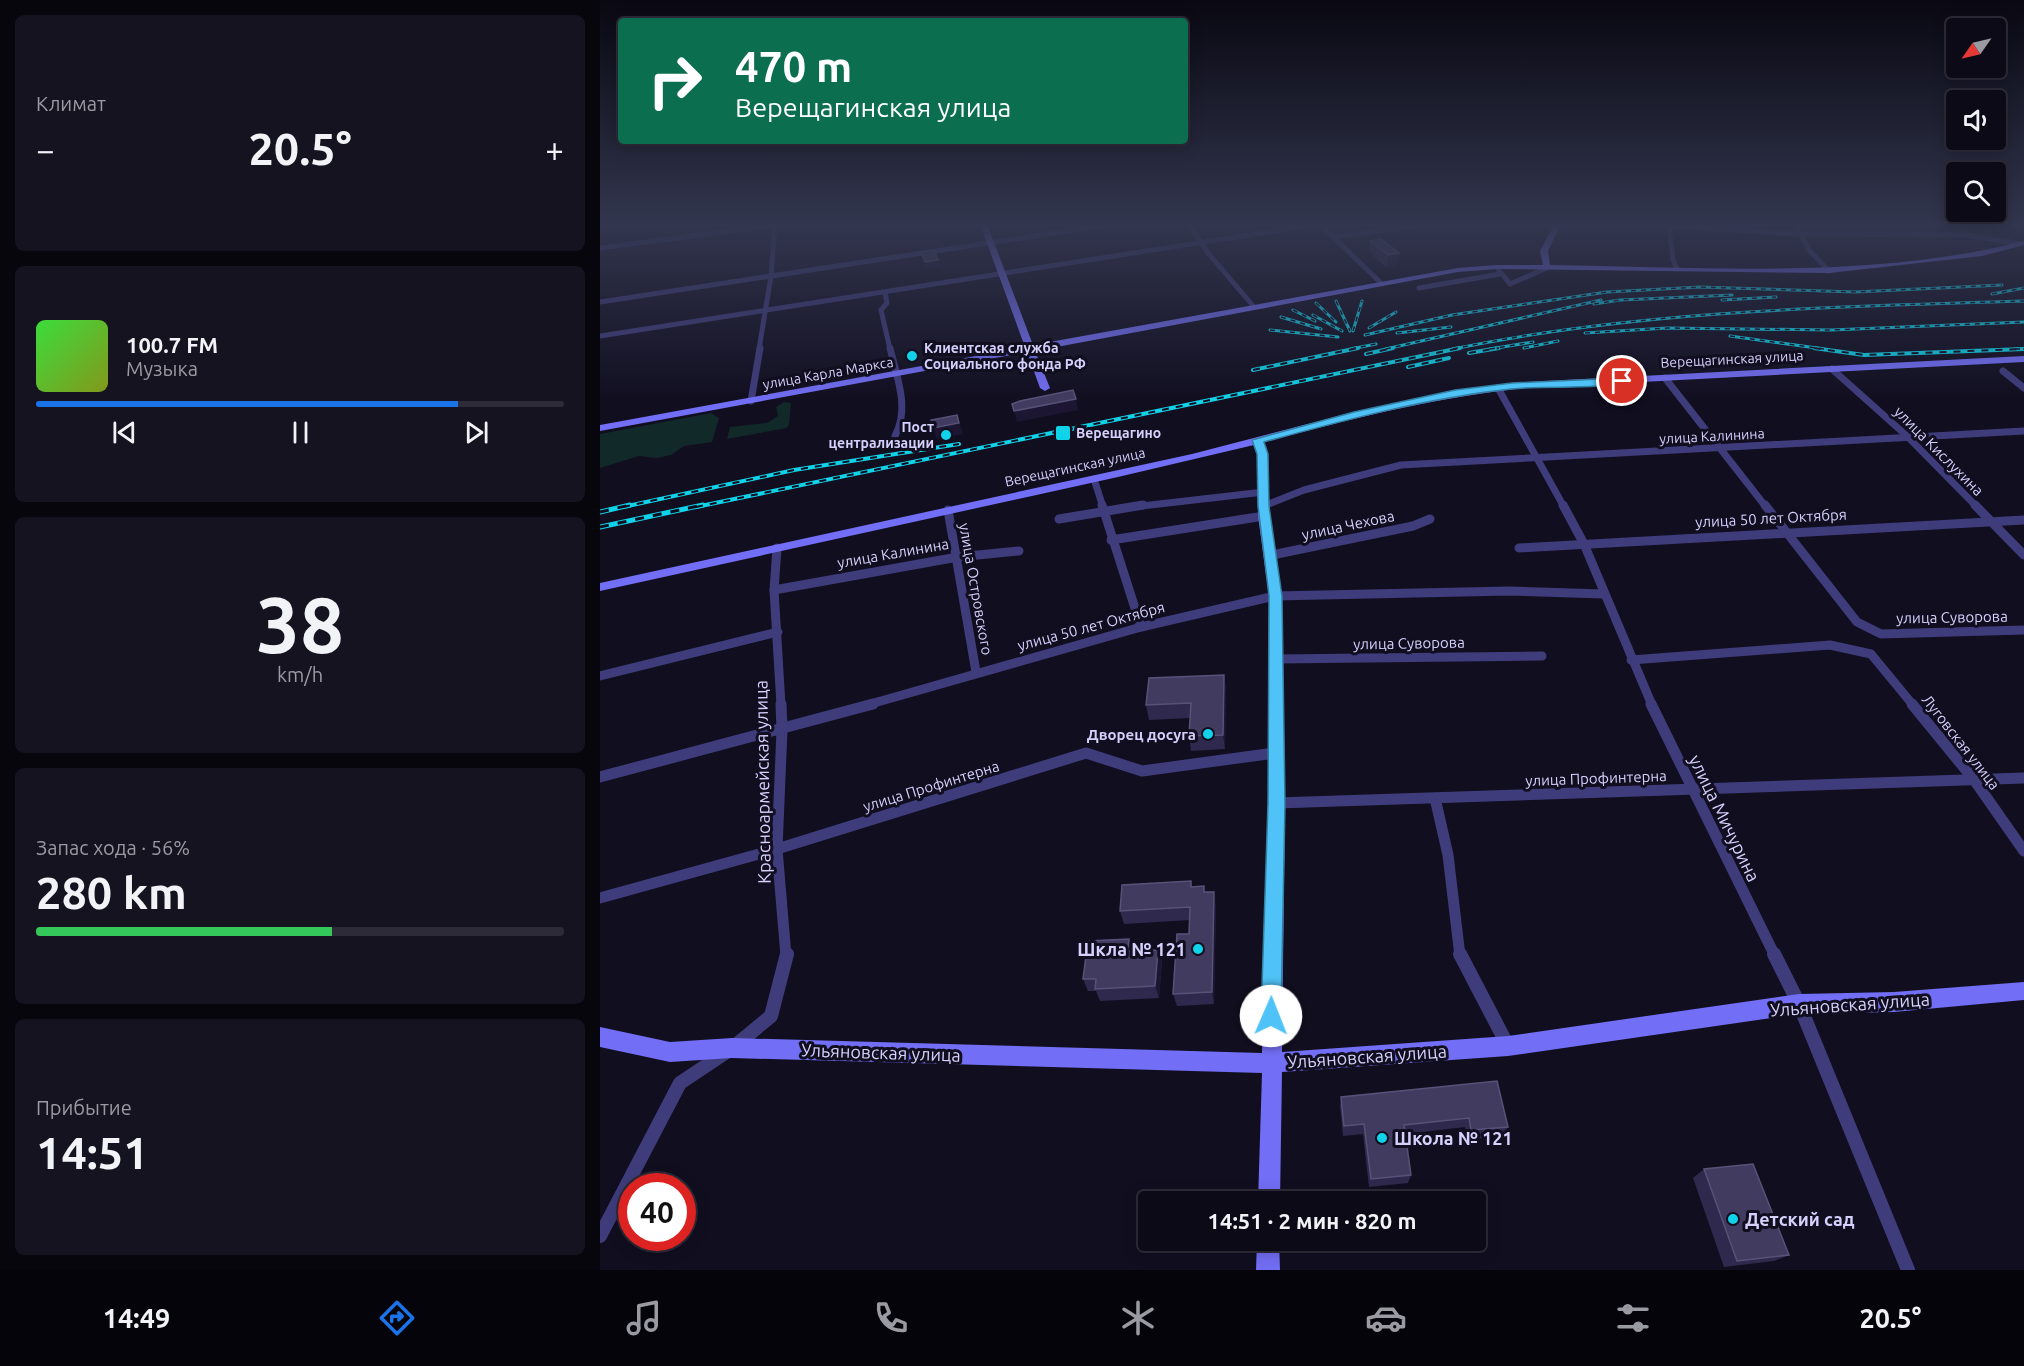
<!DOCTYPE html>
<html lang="ru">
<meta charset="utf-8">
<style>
:root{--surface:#0d0a18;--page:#161321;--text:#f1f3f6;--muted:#9a9aa2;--line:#2d2b37;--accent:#1a73e8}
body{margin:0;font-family:Ubuntu,sans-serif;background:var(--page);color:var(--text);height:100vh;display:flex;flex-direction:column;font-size:22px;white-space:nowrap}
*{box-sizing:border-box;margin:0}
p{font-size:20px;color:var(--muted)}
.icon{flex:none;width:33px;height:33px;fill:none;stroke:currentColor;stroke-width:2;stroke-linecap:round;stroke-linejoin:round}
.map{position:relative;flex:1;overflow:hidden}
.sheet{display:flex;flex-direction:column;gap:15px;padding:15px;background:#07060d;width:600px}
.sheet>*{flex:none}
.top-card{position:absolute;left:18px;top:18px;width:570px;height:126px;border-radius:6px;box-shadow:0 3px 15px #0003,0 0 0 2px var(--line);background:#0b6e4f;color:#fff;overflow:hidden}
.needle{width:39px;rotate:236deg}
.buttons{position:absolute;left:1346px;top:18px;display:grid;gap:12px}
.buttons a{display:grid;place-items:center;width:60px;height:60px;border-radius:6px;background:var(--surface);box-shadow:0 3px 15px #0003,0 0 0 2px var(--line);font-size:30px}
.speed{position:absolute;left:18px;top:1173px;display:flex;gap:12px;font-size:30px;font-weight:700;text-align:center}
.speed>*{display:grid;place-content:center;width:78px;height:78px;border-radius:50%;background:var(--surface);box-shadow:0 3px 15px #0003,0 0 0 2px var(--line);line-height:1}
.speed .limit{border:9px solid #d22;background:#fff;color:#111}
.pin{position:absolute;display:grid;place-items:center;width:51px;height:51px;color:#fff;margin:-26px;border:3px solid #fff;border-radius:50%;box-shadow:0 2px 6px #0007}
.me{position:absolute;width:66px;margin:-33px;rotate:1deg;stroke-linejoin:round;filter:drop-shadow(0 0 4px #0008)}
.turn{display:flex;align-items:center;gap:21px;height:126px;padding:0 18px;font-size:27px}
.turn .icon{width:78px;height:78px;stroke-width:2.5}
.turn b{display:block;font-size:42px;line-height:51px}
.big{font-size:45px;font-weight:700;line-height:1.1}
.sheet .card{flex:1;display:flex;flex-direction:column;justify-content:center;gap:9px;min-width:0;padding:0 21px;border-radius:9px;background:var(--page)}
.sheet .dial{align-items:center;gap:0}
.dial b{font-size:78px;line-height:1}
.song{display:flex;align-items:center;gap:18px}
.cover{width:72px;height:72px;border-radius:9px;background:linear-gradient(135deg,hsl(120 70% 55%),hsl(70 70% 35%))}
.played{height:6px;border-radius:3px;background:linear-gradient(90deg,var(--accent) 80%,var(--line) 80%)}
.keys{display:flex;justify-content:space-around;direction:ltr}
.heat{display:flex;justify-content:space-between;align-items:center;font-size:33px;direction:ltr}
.charge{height:9px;border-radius:4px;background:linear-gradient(90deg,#34c759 56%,var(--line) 0)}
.trip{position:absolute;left:538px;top:1191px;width:348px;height:60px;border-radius:6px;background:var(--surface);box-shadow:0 3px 15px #0003,0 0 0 2px var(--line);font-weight:700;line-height:60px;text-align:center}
.menu{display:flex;height:96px;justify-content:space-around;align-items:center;background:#05040a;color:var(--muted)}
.menu .icon{width:42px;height:42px}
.menu .current{color:var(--accent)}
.menu b{font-size:27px;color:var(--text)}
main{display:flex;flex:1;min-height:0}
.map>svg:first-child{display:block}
.green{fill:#122929}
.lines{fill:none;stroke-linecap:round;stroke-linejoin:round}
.street-far4{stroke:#3f3c7c;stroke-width:5}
.street-far3{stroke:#3f3c7c;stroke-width:7}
.street-far2{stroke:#3f3c7c;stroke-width:9}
.street-far1{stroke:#3f3c7c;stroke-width:11}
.street{stroke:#3f3c7c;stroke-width:14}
.secondary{fill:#726ef5;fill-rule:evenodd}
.rail-far2-casing{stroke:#10d3e9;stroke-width:3}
.rail-far1-casing{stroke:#10d3e9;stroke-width:4}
.rail-casing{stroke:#10d3e9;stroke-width:5}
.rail-far2{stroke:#110e20;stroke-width:1.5;stroke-dasharray:5;stroke-linecap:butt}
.rail-far1{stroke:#110e20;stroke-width:2;stroke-dasharray:7;stroke-linecap:butt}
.rail{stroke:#110e20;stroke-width:3;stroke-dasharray:9;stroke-linecap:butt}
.wall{fill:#2f294d}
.shaded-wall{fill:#1c1633}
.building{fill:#413b60;stroke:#585278;stroke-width:1.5}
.route{fill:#4fc3f7;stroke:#337fa1;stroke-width:1.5}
.poi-dot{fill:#10d3e9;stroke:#110e20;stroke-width:2}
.labels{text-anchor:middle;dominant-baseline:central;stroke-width:6;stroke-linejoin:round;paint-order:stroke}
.far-poi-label{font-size:14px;font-weight:bold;fill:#d5d0fc;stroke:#110e20;text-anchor:start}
.far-street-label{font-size:14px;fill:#d5d0fc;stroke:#110e20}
.street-label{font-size:15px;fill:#d5d0fc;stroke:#110e20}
.poi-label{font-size:15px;font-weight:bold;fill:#d5d0fc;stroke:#110e20;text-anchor:end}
.near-street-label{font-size:18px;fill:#d5d0fc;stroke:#110e20}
.near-poi-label{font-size:18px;font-weight:bold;fill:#d5d0fc;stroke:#110e20;text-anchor:start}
</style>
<main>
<section class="sheet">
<div class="card"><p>Климат</p>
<div class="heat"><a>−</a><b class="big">20.5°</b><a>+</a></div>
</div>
<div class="card">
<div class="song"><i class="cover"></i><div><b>100.7 FM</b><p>Музыка</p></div></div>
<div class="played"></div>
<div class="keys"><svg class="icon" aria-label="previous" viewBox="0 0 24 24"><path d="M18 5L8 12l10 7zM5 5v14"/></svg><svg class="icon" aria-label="pause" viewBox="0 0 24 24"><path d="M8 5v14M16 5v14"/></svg><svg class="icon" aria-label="next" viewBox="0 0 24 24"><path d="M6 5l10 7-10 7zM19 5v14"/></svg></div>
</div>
<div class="card dial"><b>38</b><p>km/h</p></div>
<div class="card"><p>Запас хода · 56%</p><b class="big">280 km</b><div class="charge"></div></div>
<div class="card"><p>Прибытие</p><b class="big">14:51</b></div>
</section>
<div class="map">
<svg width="1424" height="1270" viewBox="0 0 1424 1270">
<rect width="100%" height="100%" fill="#110e20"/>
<g class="green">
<path d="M184,402L191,403L189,424L187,428L127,439L130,427L167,423L178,416L176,407Z"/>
<path d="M111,413L119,418L112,442L84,446L71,455L57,458L39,456L0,468V434Z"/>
</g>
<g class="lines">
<g class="street-far4">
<path d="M589,224L608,253L654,307"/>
<path d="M720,224L782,284"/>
<path d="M1032,224L1201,234L1366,235L1420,244"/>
<path d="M1069,224L1073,260L1077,269"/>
<path d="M1196,224L1209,250L1229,271"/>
<path d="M733,237L830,224"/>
<path d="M0,248L182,224"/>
<path d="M898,269L910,284L947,268"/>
<path d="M819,288L900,274"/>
<path d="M285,292L287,303L281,310L290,349"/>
<path d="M0,302L513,224"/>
<path d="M0,336L720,224"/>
<path d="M159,349L171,276L175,224"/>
</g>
<g class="street-far3">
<path d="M290,348C297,378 310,408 295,436"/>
<path d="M1232,369L1308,437L1377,507"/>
<path d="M1403,371L1424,388"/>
<path d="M1065,378L1166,507"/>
<path d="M898,388L964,507"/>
<path d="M151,401L160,348"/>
<path d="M494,479L503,507"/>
<path d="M664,506L704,490L801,465L1424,431"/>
<path d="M533,507L664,492"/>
</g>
<g class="street-far2">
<path d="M502,505L541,627"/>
<path d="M963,505L984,544L1052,705"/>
<path d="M1165,505L1257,622L1281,634L1424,630"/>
<path d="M1375,505L1424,555"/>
<path d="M348,510L376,672"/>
<path d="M459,519L543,505"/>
<path d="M511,540L664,516"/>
<path d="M177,548L174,590L181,705"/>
<path d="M919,548L1424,520"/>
<path d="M672,555L813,526L830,519"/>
<path d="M174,590L358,557L419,551"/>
<path d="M676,659L942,656"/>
<path d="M1031,660L1230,645L1271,654L1313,705"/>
<path d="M0,676L178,632"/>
<path d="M267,705L541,627L675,596L910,591L1003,594"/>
</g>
<g class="street-far1">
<path d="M181,704L182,730L177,849L186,956"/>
<path d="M1051,704L1175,956"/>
<path d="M1312,704L1375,781L1424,851"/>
<path d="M0,777L273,704"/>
<path d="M835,798L848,855L860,956"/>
<path d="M677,803L1424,778"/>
<path d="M0,898L177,849L486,753L542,771L675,753"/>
</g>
<g class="street">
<path d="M860,954L908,1046"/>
<path d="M1174,954L1199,1004L1308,1270"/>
<path d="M136,1045L171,1016L187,954"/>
<path d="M0,1236L80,1083L125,1053"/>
</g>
<g class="secondary">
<path d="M380,224H387L433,345L858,268L896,265H943L940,251L954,224H961L948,251L950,265C1108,267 1270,280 1424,241V245L1382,256L1229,273L896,269L858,272L435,351L450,388L445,391L440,388L427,352L0,431V425L425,347Z"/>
<path d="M1424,356V362L927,388C837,397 751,419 664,442L667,454L670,516L681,596L685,803L682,1052L908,1036L1199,994L1294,992L1424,982V1000L1294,1012L1199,1014L908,1056L682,1072L680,1202H658L662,1073L132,1058L70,1062L0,1047V1027L70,1042L132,1038L662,1053L669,803V596L658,516L657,454L654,445L518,477L0,591V583L592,454L758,411L842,393L927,382Z"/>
<path d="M657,1240H679L680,1270H656Z"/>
</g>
<g class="rail-far2-casing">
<g id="rail-far2">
<path d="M1392,294L1424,288"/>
<path d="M1122,300L1176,297"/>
<path d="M736,301L750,331"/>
<path d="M716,303L736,322"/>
<path d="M994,304L1020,300L1132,295"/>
<path d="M693,310L715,321"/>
<path d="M713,315L742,331"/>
<path d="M681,317L721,329"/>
<path d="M769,328L796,312"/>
<path d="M670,330L738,337"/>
<path d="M753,331L762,301"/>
<path d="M797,333L851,327"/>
<path d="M985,333L1067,328L1231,330L1424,322"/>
<path d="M765,335L852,315L1007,292L1100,287L1255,292L1402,285"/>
<path d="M1130,336L1224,349"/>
<path d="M924,348L958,341"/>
<path d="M751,349L776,344"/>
<path d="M786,349L1001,300"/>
<path d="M853,349C1041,310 1232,307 1424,301"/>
<path d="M890,349L933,342"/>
<path d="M1415,349H1424"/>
</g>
</g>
<g class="rail-far1-casing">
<g id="rail-far1">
<path d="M1214,348L1264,355L1424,349"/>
<path d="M869,353L899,348"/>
<path d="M766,354L793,348"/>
<path d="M808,367L849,358"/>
<path d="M653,370L758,348"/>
<path d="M23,507L194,470L359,444"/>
<path d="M96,507L860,348"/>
</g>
</g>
<g class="rail-casing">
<g id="rail">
<path d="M0,512L30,505"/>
<path d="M0,527L103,505"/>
</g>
</g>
<use href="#rail-far2" class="rail-far2"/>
<use href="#rail-far1" class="rail-far1"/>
<use href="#rail" class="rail"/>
</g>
<g class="wall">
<path d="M770,241L799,253L798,266L787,268L770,253Z"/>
<path d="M624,675L626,689L625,749L591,751L589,736L590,718L549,720L546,705Z"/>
<path d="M592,887L605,892L616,905L614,1004L577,1006L573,994L589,934L590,920L524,924L520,911Z"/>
<path d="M529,939L533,951L558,950L562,962L559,998L500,1001L496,991H488L483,979Z"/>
<path d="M897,1081L908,1127L902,1136L867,1140L865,1127L805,1134L811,1175L808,1183L769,1187L763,1134L743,1136L740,1107L741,1097Z"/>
<path d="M1104,1169L1189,1255L1174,1261L1124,1267L1093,1178Z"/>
</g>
<g class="shaded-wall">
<path d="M305,224H335L336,230L308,232Z"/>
<path d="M799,253L798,266L787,268L788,255Z"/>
<path d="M338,260L340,266L327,268L325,262Z"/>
<path d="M476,399L478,410L417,422L414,411Z"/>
<path d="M357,415L363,434L337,439L333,428Z"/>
<path d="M624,675L626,689L625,749L623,735Z"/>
<path d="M614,892L616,905L614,1004L612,992Z"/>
<path d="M529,939L533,951H528Z"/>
<path d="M558,950L562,962L559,998L555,986Z"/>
</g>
<g class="building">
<path d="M781,239L799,253L788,255L770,241Z"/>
<path d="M334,250L338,260L325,262L321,252Z"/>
<path d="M473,390L476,399L414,411L412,404L420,401Z"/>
<path d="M357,415L359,423L333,428L331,420Z"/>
<path d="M624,675L623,735L589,736L591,703L546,705L549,678Z"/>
<path d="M591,881V887L604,886V892H614L612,992L573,994L577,934H589L590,907L520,911L522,885Z"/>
<path d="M529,939L528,951L558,950L555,986L495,989L496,979H483L488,941Z"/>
<path d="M897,1081L908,1127L871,1130L869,1118L804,1125L811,1175L771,1179L764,1124L744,1126L741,1097Z"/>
<path d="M1153,1164L1189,1255L1137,1261L1104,1169Z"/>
</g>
<linearGradient id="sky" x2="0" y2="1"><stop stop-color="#090812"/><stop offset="0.56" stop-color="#32364e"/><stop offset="1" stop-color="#32364e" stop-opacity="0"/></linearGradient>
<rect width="1424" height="401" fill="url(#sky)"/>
<path class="route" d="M1022,378L1027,381L1026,383C989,390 949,385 911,389C827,398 745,420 664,442L668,454L669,506L682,596L685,803L681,1016L678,1022L671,1025L664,1022L661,1016L668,803L669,596L658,506L657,454L652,440L754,412L855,390L912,383Z"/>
<g class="poi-dot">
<circle cx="312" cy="356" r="6"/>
<rect x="455" y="425" width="16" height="16" rx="3"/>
<circle cx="346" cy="435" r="6"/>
<circle cx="608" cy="734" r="6"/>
<circle cx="598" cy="949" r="6"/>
<circle cx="782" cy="1138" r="6"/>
<circle cx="1133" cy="1219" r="6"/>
</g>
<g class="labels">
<g class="far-poi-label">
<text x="324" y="348">Клиентская служба<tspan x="324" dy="16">Социального фонда РФ</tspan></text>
<text x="334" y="427" text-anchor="end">Пост<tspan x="334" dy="16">централизации</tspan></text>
<text x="476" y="433">Верещагино</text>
</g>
<g class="far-street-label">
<text transform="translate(1132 359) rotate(-3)">Верещагинская улица</text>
<text transform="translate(228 373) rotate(-10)">улица Карла Маркса</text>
<text transform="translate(1112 436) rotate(-3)">улица Калинина</text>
<text transform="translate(475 467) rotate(-12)">Верещагинская улица</text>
</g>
<g class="street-label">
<text transform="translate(1339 451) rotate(45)">улица Кислухина</text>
<text transform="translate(1171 518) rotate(-3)">улица 50 лет Октября</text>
<text transform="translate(748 525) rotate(-12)">улица Чехова</text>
<text transform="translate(293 553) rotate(-10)">улица Калинина</text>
<text transform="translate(376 589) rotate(80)">улица Островского</text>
<text transform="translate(1352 617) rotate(-1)">улица Суворова</text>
<text transform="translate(491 626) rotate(-15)">улица 50 лет Октября</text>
<text transform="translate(809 643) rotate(-1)">улица Суворова</text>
<text transform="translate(1361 742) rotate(52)">Луговская улица</text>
<text transform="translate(996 778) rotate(-2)">улица Профинтерна</text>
<text transform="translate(331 786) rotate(-17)">улица Профинтерна</text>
</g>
<g class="poi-label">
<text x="596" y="734">Дворец досуга</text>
</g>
<g class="near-street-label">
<text transform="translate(162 782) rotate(-91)">Красноармейская улица</text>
<text transform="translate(1125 818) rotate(64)">улица Мичурина</text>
<text transform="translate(1250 1004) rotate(-4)">Ульяновская улица</text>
<text transform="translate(281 1052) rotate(2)">Ульяновская улица</text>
<text transform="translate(767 1056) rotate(-4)">Ульяновская улица</text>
</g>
<g class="near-poi-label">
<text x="586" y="949" text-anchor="end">Шкла № 121</text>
<text x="794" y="1138">Школа № 121</text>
<text x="1145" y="1219">Детский сад</text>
</g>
</g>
</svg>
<div class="buttons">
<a><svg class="needle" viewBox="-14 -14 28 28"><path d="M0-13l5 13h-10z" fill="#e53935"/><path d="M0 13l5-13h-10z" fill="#9a9aa2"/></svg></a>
<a><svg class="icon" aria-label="sound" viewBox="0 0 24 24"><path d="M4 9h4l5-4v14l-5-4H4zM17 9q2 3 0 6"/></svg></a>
<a><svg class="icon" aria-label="search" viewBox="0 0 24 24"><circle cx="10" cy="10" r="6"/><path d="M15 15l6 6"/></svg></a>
</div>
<div class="speed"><div class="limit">40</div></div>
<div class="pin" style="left:1022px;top:381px;background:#d93025"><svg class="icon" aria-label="arrive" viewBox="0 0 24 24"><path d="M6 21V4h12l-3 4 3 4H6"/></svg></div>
<svg class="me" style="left:671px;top:1016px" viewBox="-20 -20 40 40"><circle r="19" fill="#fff"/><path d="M0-13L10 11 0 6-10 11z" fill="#4fc3f7"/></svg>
<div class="trip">14:51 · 2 мин · 820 m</div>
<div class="top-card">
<div class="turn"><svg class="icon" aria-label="right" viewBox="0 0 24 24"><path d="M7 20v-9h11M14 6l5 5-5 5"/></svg><div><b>470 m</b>Верещагинская улица</div></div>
</div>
</div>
</main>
<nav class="menu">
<b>14:49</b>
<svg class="icon current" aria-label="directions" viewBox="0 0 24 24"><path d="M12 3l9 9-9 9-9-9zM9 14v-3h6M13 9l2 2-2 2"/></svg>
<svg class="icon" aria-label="music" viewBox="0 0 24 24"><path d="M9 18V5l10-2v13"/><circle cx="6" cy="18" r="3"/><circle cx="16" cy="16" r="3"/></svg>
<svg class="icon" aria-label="phone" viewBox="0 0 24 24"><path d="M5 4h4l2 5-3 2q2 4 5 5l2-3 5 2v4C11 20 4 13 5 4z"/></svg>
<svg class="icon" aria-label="climate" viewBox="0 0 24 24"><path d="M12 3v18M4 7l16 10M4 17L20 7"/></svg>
<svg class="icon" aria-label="car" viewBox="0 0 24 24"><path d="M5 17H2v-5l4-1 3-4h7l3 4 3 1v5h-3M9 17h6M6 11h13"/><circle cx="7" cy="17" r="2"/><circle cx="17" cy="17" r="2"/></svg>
<svg class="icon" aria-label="filters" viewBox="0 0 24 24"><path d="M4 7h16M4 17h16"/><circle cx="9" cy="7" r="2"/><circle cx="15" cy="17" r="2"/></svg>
<b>20.5°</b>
</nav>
